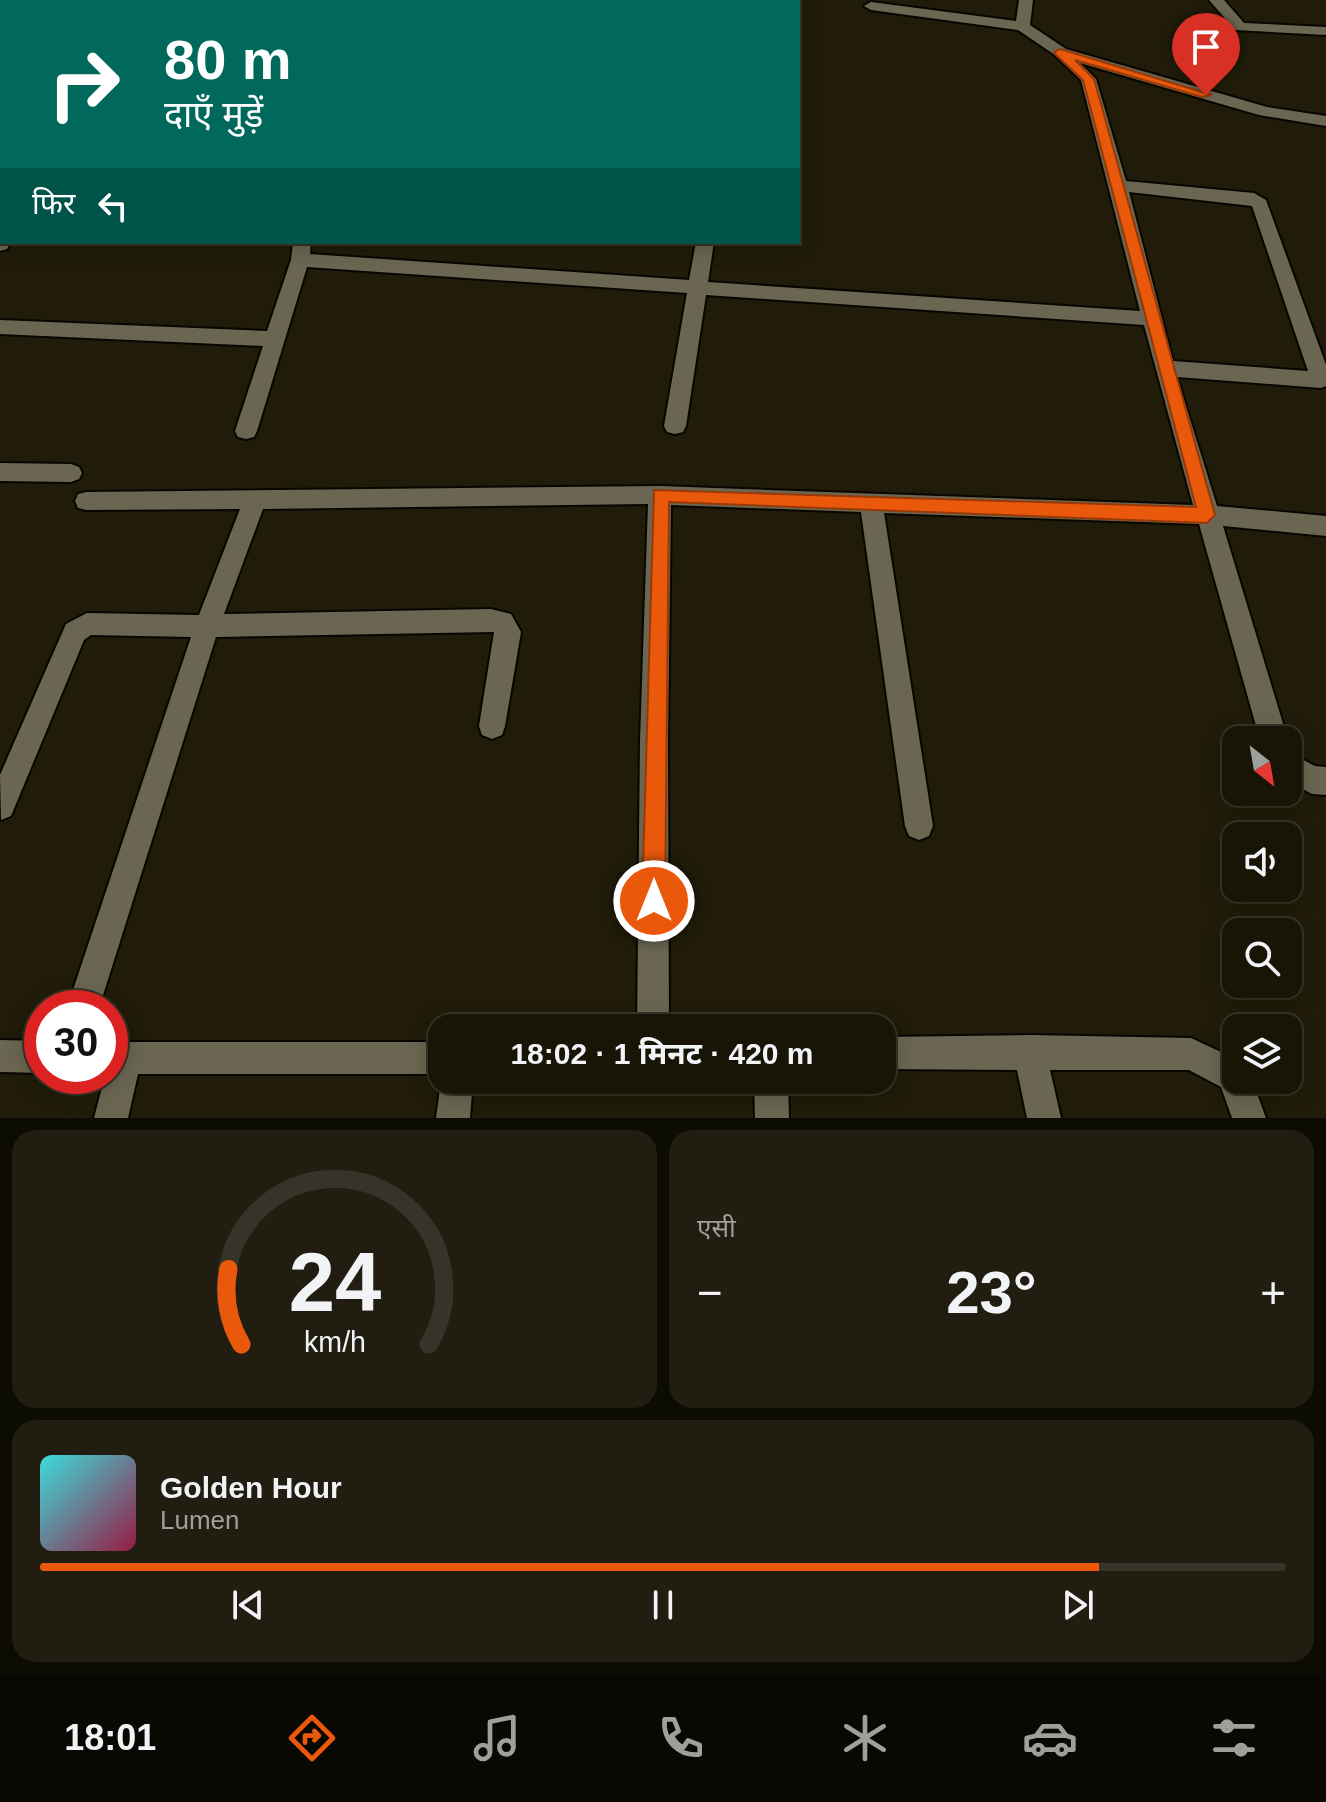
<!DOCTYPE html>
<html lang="hi">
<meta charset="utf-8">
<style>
:root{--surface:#181507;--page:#211e11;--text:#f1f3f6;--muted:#9f9f9b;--line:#363428;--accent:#ea580c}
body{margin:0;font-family:Helvetica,"Noto Sans Devanagari",sans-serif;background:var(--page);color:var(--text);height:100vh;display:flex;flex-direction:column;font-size:30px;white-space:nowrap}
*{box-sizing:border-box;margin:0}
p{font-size:26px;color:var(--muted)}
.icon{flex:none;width:44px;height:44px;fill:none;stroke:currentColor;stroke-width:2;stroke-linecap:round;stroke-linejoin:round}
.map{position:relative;height:1118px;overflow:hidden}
.drawer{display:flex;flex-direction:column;gap:12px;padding:12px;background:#0d0c04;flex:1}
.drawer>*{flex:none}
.hud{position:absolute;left:0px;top:0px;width:800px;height:244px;box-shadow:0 4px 20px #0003,0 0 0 2px var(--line);background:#00695c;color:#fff;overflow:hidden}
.needle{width:52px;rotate:149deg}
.buttons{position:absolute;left:1222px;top:726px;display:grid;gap:16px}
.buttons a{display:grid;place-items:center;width:80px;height:80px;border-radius:16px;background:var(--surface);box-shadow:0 4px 20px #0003,0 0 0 2px var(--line);font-size:40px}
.speed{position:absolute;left:24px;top:990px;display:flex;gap:16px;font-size:40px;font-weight:700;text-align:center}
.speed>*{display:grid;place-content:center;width:104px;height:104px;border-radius:50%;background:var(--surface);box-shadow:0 4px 20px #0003,0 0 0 2px var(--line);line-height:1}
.speed .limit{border:12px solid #d22;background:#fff;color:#111}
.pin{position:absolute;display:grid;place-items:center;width:68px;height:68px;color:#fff;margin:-82px -34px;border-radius:50% 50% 50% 0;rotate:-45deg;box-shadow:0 0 8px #0007}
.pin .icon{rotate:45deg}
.me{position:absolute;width:88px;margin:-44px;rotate:0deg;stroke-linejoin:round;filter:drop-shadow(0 0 6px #0008)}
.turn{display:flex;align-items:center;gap:28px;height:168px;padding:0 32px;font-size:36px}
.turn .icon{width:104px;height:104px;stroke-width:2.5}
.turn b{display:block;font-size:56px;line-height:68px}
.then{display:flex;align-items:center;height:76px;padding:0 32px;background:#0003;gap:16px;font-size:30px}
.big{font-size:60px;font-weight:700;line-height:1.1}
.drawer .tile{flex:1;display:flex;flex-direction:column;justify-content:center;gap:12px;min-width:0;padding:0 28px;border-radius:24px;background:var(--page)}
.drawer .dial{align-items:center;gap:0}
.dial svg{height:208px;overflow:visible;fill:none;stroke:var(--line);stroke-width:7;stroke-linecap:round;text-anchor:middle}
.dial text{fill:var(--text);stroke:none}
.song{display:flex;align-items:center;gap:24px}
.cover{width:96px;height:96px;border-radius:12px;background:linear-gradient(135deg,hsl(180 70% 55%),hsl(340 70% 35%))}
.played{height:8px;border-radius:4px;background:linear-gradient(90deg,var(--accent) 85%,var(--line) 85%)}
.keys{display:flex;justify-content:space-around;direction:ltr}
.heat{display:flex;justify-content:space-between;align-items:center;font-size:44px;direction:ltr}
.drawer .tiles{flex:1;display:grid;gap:12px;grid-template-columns:1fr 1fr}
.tile:last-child{grid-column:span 2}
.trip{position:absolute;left:428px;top:1014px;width:468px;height:80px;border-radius:24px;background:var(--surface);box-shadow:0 4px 20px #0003,0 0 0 2px var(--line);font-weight:700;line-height:80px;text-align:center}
.menu{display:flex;height:128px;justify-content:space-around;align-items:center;background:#0a0803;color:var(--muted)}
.menu .icon{width:56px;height:56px}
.menu .selected{color:var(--accent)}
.menu b{font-size:36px;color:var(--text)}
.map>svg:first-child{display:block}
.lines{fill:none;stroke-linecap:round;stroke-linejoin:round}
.minor-casing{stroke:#090600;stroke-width:4}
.minor{fill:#6a6651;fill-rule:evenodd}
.route{fill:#ea580c;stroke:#983908;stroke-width:2}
</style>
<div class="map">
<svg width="1326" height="1118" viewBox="0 0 1326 1118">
<rect width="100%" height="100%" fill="#201c09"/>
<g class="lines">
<g class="minor-casing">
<g id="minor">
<path d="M192,0H207L191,2Z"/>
<rect x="480" y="0" width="14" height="2"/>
<path d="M1019,0H1033L1030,25L1066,49L1267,107L1326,116V126L1259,115L1080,63L1096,79L1126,181L1254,193L1266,200L1326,365V386L1321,388L1177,377L1217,506L1326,516V536L1223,526L1288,740H1260L1199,524L884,513L933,826L929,836L919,840L909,836L905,826L861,512L671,505L668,741L669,1028H637L640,741L648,504L263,509L224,614L491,609L511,614L521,632L505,726L502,735L492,739L482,735L479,726L494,632L216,637L99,1008H67L191,637L91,635L84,640L11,816L1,820L0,775L66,624L87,613L199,615L240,509L86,510L78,508L75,501L78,494L86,492L660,486L1193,505L1144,325L706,295L686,426L683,432L675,434L667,432L664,426L687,293L307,267L257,431L254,437L246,439L238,437L235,431L263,346L0,334V320L267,331L291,260L293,242H311L310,254L689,280L696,242H714L708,282L1140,311L1081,80L1055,55L1018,30L871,10L864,6L871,2L1016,21ZM1129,192L1252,206L1308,371L1173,361Z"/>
<path d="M1209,0H1224L1244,23L1326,27V35L1235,30Z"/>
<rect x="0" y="47" width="2" height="10"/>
<rect x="0" y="125" width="2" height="10"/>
<rect x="0" y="205" width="2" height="12"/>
<path d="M0,236L2,242H11L7,249L0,251Z"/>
<path d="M0,463L71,464L79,467L82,473L79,479L71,482L0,481Z"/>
<path d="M1288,752L1315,766L1326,767V795L1312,794L1288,781Z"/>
<path d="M1030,1035L1191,1038L1236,1059V1080H1252L1266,1118H1232L1221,1087L1189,1070H1050L1061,1118H1027L1017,1070L882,1069V1037Z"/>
<path d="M0,1040L42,1041V1073L0,1072Z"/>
<path d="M110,1042H442V1080H473L470,1118H436L442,1074H138L128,1118H94L105,1076H110Z"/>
<path d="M754,1080H788L789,1118H755Z"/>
</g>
</g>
<use href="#minor" class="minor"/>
</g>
<path class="route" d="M1060,49L1212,95L1202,97L1075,60L1094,79L1215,515L1207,523L669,502L665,901L662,909L654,912L646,909L642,901L654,490L1196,507L1083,80L1056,55L1054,52Z"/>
</svg>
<div class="buttons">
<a><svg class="needle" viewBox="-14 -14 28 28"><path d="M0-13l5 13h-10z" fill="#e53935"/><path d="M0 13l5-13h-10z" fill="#9f9f9b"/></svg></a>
<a><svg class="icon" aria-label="sound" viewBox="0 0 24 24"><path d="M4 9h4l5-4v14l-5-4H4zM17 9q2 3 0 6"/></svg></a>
<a><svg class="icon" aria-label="search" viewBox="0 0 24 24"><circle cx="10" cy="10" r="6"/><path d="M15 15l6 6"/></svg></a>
<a><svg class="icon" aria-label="layers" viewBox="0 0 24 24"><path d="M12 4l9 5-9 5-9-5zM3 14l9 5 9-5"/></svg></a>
</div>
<div class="speed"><div class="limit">30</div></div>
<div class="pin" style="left:1206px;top:95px;background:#d93025"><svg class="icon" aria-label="arrive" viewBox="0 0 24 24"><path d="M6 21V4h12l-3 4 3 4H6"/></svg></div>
<svg class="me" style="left:654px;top:901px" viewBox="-20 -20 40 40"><circle r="17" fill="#ea580c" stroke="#fff" stroke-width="3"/><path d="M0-11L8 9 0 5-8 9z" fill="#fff"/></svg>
<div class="trip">18:02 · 1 मिनट · 420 m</div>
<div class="hud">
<div class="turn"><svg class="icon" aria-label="right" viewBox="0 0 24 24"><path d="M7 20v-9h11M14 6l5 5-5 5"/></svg><div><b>80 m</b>दाएँ मुड़ें</div></div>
<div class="then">फिर<svg class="icon" aria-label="left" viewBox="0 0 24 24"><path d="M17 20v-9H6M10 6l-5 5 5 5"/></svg></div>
</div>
</div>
<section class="drawer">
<div class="tiles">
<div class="tile dial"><svg viewBox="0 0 100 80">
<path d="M14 69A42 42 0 1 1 86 69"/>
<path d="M14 69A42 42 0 0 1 9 40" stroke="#ea580c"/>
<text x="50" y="56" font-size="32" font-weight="700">24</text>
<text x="50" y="72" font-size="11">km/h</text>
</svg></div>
<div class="tile"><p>एसी</p>
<div class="heat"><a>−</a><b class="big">23°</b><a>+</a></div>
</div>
<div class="tile">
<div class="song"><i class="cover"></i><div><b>Golden Hour</b><p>Lumen</p></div></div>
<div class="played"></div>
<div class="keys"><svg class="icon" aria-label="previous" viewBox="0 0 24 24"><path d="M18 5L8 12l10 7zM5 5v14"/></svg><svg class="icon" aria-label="pause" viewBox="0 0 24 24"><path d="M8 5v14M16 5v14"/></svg><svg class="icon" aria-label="next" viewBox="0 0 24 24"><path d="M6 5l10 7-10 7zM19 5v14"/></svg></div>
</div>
</div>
</section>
<nav class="menu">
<b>18:01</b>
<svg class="icon selected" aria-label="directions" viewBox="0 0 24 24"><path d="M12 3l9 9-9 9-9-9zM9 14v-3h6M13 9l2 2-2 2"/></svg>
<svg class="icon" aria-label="music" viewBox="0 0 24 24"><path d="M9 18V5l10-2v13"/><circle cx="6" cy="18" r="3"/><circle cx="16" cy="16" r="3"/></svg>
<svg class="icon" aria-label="phone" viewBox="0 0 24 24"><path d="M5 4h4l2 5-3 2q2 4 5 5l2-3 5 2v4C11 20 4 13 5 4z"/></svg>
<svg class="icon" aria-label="climate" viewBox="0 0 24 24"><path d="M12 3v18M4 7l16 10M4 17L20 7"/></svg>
<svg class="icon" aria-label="car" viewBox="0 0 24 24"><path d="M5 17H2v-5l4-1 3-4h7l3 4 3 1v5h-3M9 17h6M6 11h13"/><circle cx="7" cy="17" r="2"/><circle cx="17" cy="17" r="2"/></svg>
<svg class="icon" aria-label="filters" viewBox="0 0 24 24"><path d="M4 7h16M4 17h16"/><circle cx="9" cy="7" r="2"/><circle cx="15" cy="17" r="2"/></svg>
</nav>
